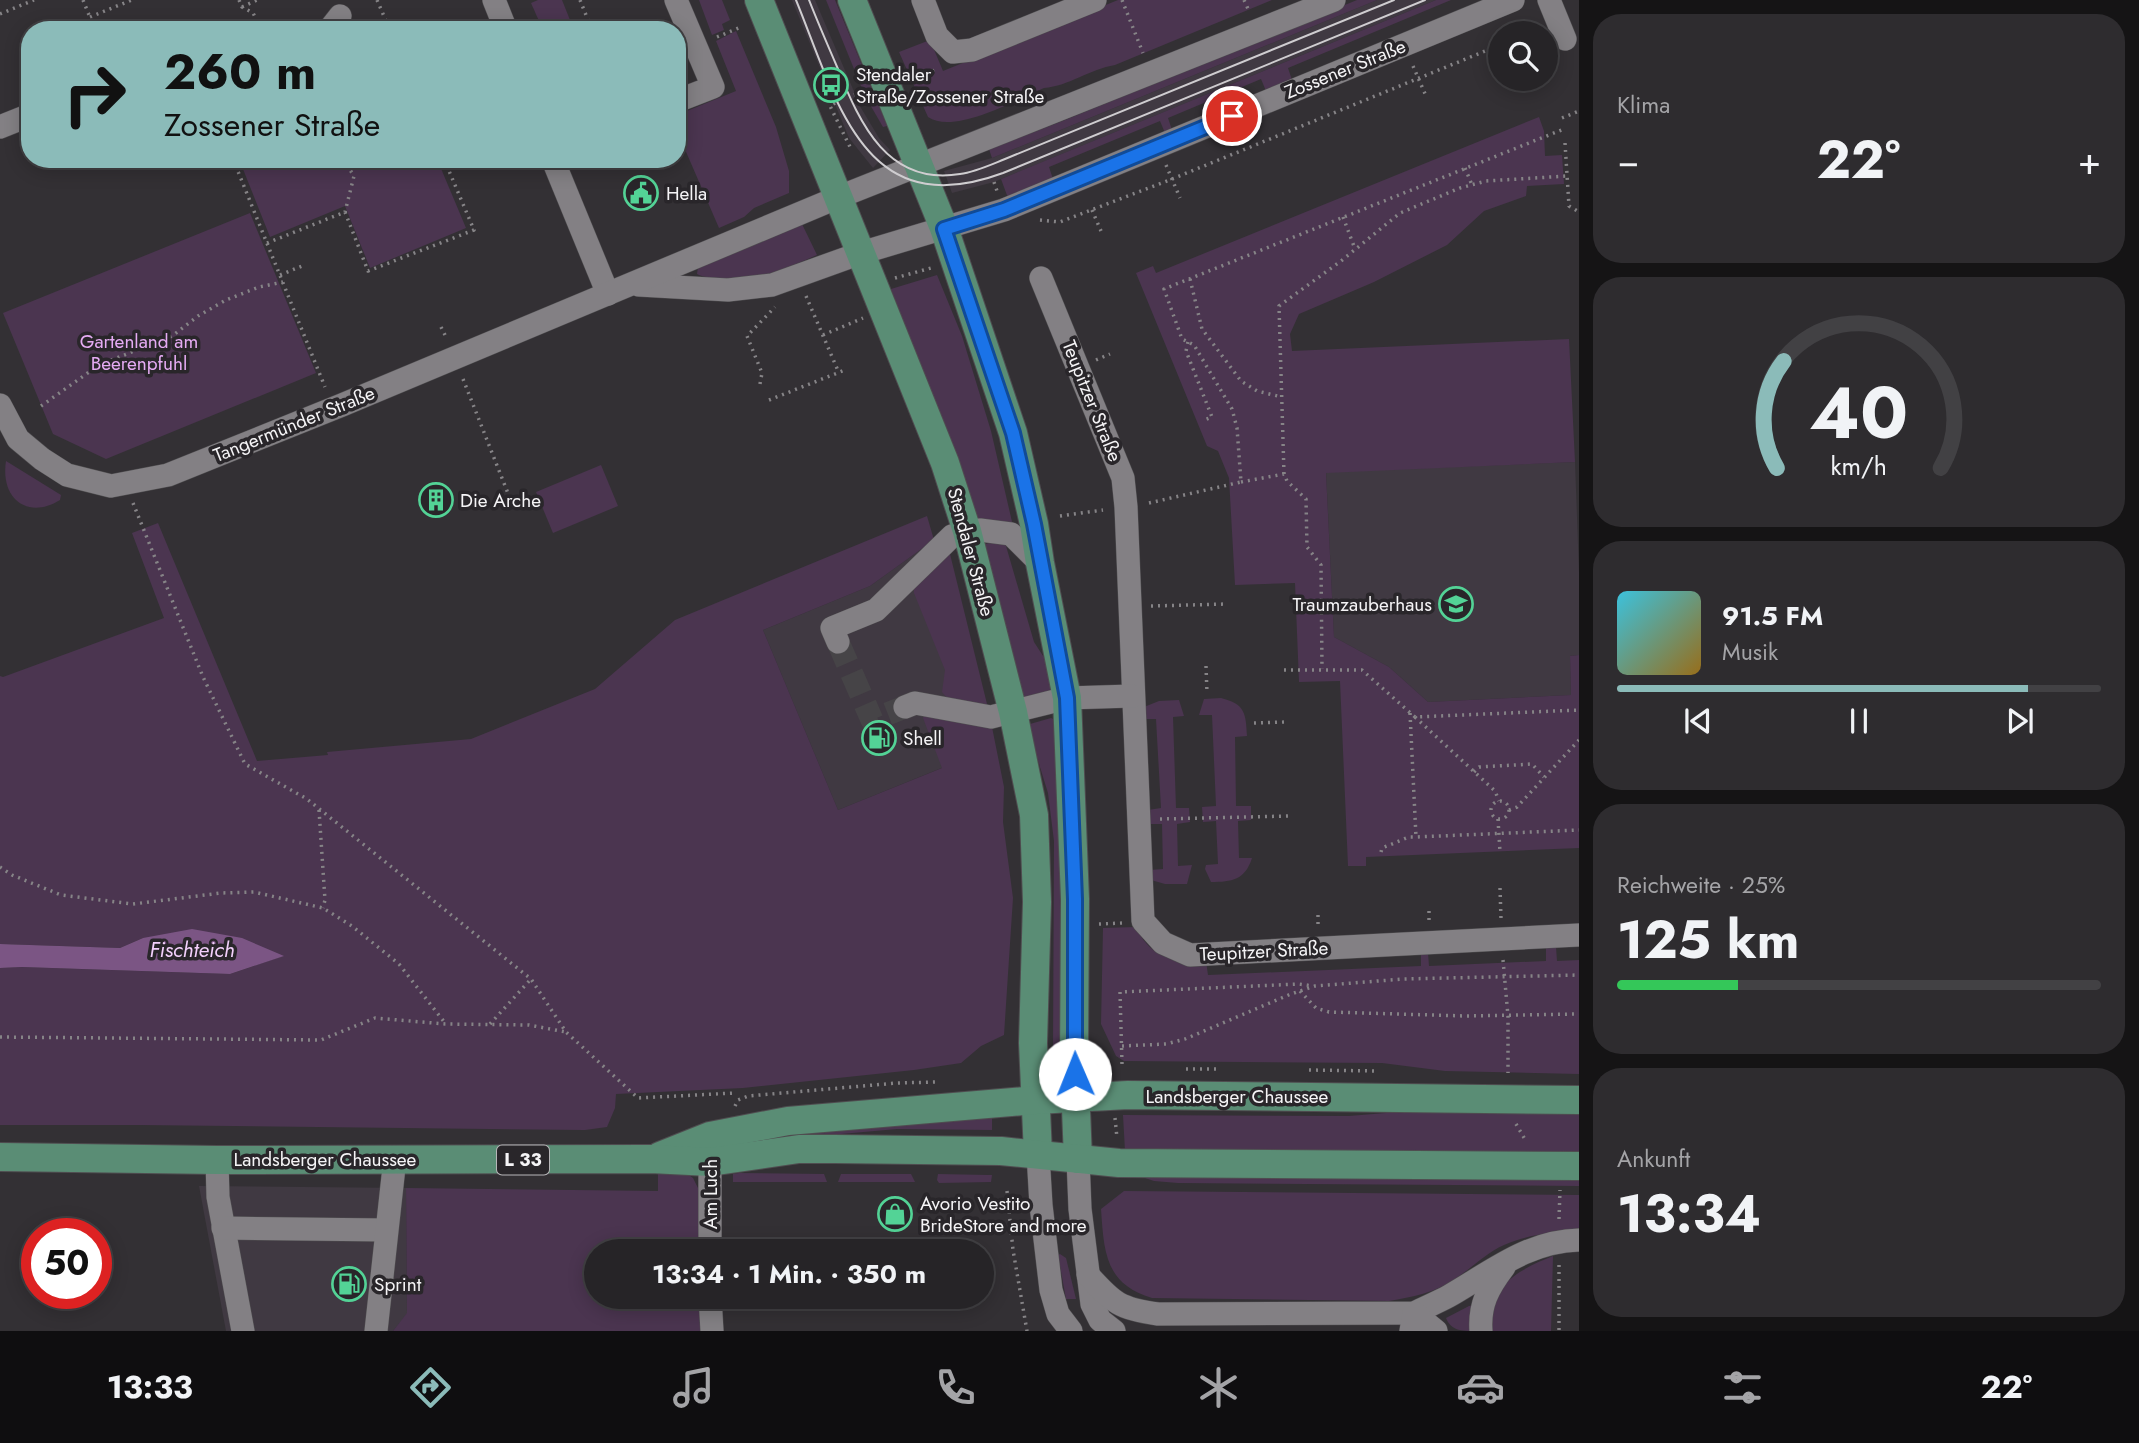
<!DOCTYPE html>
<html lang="de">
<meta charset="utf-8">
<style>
:root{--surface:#262427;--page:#2e2c2f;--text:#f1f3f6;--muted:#a4a4a7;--line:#424144;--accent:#8bbbb9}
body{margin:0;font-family:Jost,sans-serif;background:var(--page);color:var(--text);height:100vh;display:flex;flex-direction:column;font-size:26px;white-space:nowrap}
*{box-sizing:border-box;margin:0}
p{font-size:23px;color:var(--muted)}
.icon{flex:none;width:38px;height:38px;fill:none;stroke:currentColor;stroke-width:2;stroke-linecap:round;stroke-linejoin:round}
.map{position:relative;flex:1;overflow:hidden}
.drawer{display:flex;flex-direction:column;gap:14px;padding:14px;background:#151415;width:560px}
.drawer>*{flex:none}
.hud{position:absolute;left:21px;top:21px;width:665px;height:147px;border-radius:28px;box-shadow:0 4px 18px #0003,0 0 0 2px var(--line);background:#8bbbb9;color:#111;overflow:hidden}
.controls{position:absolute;left:1488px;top:21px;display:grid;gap:14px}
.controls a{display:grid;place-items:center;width:70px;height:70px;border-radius:50%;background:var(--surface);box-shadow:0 4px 18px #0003,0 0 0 2px var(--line);font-size:35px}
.speed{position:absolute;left:21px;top:1218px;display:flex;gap:14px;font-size:35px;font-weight:700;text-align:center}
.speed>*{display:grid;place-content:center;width:91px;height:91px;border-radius:50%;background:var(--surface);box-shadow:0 4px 18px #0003,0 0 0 2px var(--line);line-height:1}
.speed .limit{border:10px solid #d22;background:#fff;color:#111}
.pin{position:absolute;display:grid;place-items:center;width:60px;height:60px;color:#fff;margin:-30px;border:4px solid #fff;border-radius:50%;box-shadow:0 2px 7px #0007}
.me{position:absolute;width:77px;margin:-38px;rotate:359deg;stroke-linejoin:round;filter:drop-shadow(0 0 5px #0008)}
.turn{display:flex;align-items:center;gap:24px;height:147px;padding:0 28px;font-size:32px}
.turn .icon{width:91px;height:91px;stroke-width:2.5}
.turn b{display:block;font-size:49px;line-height:60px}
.big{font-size:52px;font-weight:700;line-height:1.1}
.drawer .card{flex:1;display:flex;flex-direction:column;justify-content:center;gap:10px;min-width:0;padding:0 24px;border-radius:28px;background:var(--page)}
.drawer .dial{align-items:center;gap:0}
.dial svg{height:182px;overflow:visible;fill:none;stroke:var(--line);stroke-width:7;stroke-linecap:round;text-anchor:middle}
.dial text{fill:var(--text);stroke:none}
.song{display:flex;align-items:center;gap:21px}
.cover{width:84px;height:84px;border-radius:10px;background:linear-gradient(135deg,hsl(190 70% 55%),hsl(40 70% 35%))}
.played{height:7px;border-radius:4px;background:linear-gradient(90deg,var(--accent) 85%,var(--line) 85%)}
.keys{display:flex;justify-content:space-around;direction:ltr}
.heat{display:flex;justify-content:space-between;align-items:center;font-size:38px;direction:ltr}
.charge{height:10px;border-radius:5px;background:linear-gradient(90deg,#34c759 25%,var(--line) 0)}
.trip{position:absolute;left:584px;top:1239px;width:410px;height:70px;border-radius:35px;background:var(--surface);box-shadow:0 4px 18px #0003,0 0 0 2px var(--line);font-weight:700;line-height:70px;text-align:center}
.tab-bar{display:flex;height:112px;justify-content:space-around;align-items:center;background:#0f0e10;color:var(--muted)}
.tab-bar .icon{width:49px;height:49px}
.tab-bar .selected{color:var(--accent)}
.tab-bar b{font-size:32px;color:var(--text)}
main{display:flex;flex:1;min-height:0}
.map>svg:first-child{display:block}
.built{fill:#403942}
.green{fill:#4b3550}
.water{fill:#7b5584}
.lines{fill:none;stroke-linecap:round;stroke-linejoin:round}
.minor-tunnel{stroke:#464447;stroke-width:23;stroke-dasharray:23 11;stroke-linecap:butt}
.minor-casing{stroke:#4f4d50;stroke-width:24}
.major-casing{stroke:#4f4d50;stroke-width:30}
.path{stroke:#868487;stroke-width:3.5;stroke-dasharray:2 5;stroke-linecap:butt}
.minor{stroke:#838084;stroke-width:23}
.major{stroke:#5a8d75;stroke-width:28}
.tram{stroke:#cfcdd0;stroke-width:2}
.route-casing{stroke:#114b97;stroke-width:18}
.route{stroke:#1a73e8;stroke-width:12}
.labels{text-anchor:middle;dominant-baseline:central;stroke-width:7;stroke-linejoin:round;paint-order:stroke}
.shield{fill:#29262a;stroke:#b8b6b9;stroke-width:2}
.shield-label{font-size:18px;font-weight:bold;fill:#f5f4f6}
.street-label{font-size:19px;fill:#f5f4f6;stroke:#29262a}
.poi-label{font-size:19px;fill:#f5f4f6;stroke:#29262a;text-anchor:start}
.park-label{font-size:19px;fill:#e5abf3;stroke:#29262a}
.water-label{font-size:21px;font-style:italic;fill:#f3d0fc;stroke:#29262a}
</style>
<main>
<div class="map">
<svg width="1579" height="1331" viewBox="0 0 1579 1331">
<rect width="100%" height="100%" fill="#333034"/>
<g class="built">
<path d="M792,0H815L861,108L879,138L890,150L873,168L849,138Z"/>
<path d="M1377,0H1436L994,182L952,193L944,171L992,158Z"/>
<path d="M1575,462L1579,572V655L1570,656L1571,695L1428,702L1389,667L1334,637L1326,472Z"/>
<path d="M934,540L986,750L838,810L763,630L870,586Z"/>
<path d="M199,1186L406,1188L407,1314L393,1331H226Z"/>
</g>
<g class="green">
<path d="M538,0H562L574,30H543L531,3Z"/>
<path d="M699,0H722L730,20L722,24L724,30L712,35Z"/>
<path d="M826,0H835L887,126L883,127L865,96Z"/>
<path d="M1118,0H1272L1115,65C1090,69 1069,86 1044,88C1016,100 954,135 928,117L899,52L930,40L943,71Z"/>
<path d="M1357,0H1377L992,158L989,149L1065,120Z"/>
<path d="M1436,0H1451L1288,68L1292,80L1266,91L1261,79L1168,118L1172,130L1165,133L1160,121L1049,167L1053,179L1008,198L1001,179Z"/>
<path d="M736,31L776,127L789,171V193L754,208L744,217L719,228L677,131V115L736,91L716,41Z"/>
<path d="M1539,117L1544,131L1545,156L1562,155L1564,184L1527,186L1526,196L1484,211L1447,245L1374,282L1299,314L1290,334L1292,351L1569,339L1575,462L1326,473L1334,637L1389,667L1428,702L1571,695L1570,656L1579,655V848L1366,857V866H1348L1340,681L1299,682L1295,583L1235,585L1229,478L1218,451L1207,446L1136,273L1153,266L1156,273Z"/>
<path d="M239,159H437L466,228L370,268L345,206L270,237Z"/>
<path d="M250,213L316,373L106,459L53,434L3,313Z"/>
<path d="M802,224L817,255C801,262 785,269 769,274C754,279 711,282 697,274L698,267Z"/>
<path d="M937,275L962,336L991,431L1013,526L975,518L962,473L891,289Z"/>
<path d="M6,461L61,495L60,500C28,520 0,499 6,461Z"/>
<path d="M601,465L618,506L553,533L536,492Z"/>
<path d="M927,516L934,540L870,586L763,630L838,810L942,768L923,718L924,716L992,727L1004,787L1003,822L1013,898L1004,1035L981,1046L961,1063L914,1070L743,1088L616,1094L615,1108L607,1127L585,1130L140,1125H0V968L22,967L230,974L283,956L143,938L120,948L0,944V676L3,677L164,618L132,533L158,523L257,761L328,755L327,752L471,739L595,689L675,620Z"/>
<path d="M1000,540L1006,546L1034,642L1047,662L1052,692L1032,697H1022L982,545Z"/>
<path d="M949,550L988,708L949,700L942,692L945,670L914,593V588Z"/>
<path d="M1221,698C1245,704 1246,713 1247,736L1235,737L1236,806H1251V820L1238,821L1239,858H1252C1245,880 1232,882 1211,882L1205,869L1206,865L1218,864L1216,821L1203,822L1202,807L1216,806L1212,715H1199L1204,699Z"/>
<path d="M1179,700L1184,716L1173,717L1176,808H1189L1190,822L1177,824L1178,866L1192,865L1187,884H1165L1151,880L1150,870L1163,869L1162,824H1149L1148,810L1161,808L1156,719H1144V707L1159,701Z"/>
<path d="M1051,718L1055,720L1062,797V1051H1053L1054,841L1048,793L1028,728L1030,724Z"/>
<path d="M1136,927C1150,958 1175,963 1206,961L1208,975L1421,966V953H1428L1429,966L1546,961V948L1556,947L1557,961L1579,960V1074L1445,1071L1382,1063L1124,1061L1116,1056L1101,1024L1103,928Z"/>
<path d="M1410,1111L1579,1112V1153L1125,1151L1123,1115L1349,1116Z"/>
<path d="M992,1115V1130L897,1129L774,1140L769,1138L770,1134Z"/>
<path d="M686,1173L693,1178L699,1190L698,1251H597V1297H699L701,1331H393L407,1313L406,1188L658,1191V1174Z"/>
<path d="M739,1173L824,1174L827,1182H733V1174Z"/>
<path d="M841,1174H911L915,1182H838Z"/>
<path d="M938,1174L989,1175H992L991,1182L939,1183L937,1180Z"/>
<path d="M1144,1176L1579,1178V1186L1178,1183L1154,1181L1142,1177Z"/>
<path d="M1124,1191L1579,1195V1232C1553,1232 1529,1234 1504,1245C1486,1253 1472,1268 1455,1279C1435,1293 1412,1297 1389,1301L1152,1298C1105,1284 1104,1252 1101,1209Z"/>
<path d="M1060,1254L1066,1258L1076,1299H1066L1058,1255Z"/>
<path d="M1553,1256L1551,1331H1490C1491,1322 1490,1312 1493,1303C1502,1278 1530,1265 1553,1256Z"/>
<path d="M1477,1305L1475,1331C1462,1331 1451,1331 1446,1318L1469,1306Z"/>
</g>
<path class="water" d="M192,929L242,938L284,956L230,974L22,967L0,968V944L120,948L143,938Z"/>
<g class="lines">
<path class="minor-tunnel" d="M838,642L872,720L905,707"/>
<g class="minor-casing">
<g id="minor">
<path d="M494,0L506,30"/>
<path d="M676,0L713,87L677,101"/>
<path d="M923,0L937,36L953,52L972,50L1095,0"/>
<path d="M1549,0L1565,39"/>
<path d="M329,30L340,16"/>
<path d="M0,127L30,115"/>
<path d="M555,159V165L608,294"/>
<path d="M1041,278L1123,478L1126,507L1143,921L1163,943L1190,955L1579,935"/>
<path d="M639,285L728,290L772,285L861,253L1004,210L1513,0"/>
<path d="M0,405L18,439L42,459L67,475L111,486L168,475L342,405L839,197L1334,0"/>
<path d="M838,642L832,628L876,610L952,536L967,531L980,530L1011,534L1040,563"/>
<path d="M905,707L915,703L991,717L1067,698L1132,696"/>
<path d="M1038,1154L1041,1205L1051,1290L1058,1314L1071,1331"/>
<path d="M1078,1159L1080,1209L1092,1304L1100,1320L1114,1331"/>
<path d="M217,1160L218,1197L243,1331"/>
<path d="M223,1228L386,1230"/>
<path d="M710,1251V1146"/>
<path d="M1088,1275C1113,1303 1120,1309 1158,1314L1414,1313C1426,1307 1438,1302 1449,1296C1491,1272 1528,1241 1579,1240"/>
<path d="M710,1297L712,1331"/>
<path d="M376,1331L395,1158"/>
<path d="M1411,1331L1414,1313L1436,1331"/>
<path d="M1481,1331C1479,1305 1488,1288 1504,1267"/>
</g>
</g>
<g class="major-casing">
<g id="major">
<path d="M759,0L945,463L967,531L1013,712L1034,815L1037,902L1033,1043L1038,1154"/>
<path d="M852,0L944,228L1013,433L1034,524L1040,563L1067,698L1075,899L1074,1059L1078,1159"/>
<path d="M660,1156L710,1136L788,1121L1036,1100L1128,1095L1579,1100"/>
<path d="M0,1157L217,1160L651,1159L710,1162L799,1149H834L1001,1151L1119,1163L1579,1166"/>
</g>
</g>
<g class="path">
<path d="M83,0L95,30"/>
<path d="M239,0L242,7L253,13L262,30"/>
<path d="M377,0L390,30"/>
<path d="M580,0L592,30"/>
<path d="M1122,0L1143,53"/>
<path d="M1244,0L1249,11"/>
<path d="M242,7L257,0"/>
<path d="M0,14L34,0"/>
<path d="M90,17L132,0"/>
<path d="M1526,33L1537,28"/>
<path d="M717,37L741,27"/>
<path d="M1413,66L1426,96"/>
<path d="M913,79L938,69"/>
<path d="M854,95L859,93L865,104"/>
<path d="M835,103L830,106L851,149"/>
<path d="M1562,118L1579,111"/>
<path d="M1565,143L1569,206L1579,212"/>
<path d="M233,159L325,387"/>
<path d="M343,159L354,176L345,212"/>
<path d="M1166,165L1180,198"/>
<path d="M1465,168L1472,185"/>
<path d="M994,182L997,191"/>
<path d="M1092,210L1101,231"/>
<path d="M1343,217L1355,249"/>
<path d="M1040,220L1060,222L1172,179L1500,45"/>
<path d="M267,243L345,212L368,271L474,230L444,159"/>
<path d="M280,275L302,266"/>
<path d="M895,278L931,268"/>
<path d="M1190,279L1202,329L1241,381L1257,391L1282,397"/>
<path d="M806,296L839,373"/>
<path d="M441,327L447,339"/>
<path d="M823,335L863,318"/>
<path d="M1188,342L1186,351L1212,417L1202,421"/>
<path d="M1096,360L1110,354"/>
<path d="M463,379L511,501"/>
<path d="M760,384L762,373L747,336L775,307"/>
<path d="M769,400L845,370"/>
<path d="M41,406L99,365L172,336L198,316L226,300L259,287L283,282"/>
<path d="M1284,474L1279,306L1341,261L1400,213L1460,188L1486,181L1567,176"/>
<path d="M1241,482L1284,474L1287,481L1306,499L1307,547L1321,565L1322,669"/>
<path d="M133,503L203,677L245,764L307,799L531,979L566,1032L638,1098L735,1093"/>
<path d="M1149,503L1241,482L1237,428L1232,409L1194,345L1182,339L1164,289L1564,129"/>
<path d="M1060,516L1103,510"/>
<path d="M1151,606L1226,604"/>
<path d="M1206,666L1207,693"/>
<path d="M1284,670H1362L1415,717L1579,710"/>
<path d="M1410,713L1416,837L1579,830"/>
<path d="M1415,717L1495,791L1499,801"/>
<path d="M1254,723L1286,722"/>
<path d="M1474,772L1479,767L1532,764L1544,777"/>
<circle cx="1500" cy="810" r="9"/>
<path d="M319,810L325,900L323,908"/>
<path d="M1509,810L1517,807L1579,740"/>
<path d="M1160,819L1290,816"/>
<path d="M1498,819L1500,852"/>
<path d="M1381,852L1382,848L1409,837H1416"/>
<path d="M0,867L12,875L61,895L133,904L221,893L254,892L323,908L352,926L399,964L445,1023"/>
<path d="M1500,888L1501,919"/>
<path d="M1429,911V923"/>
<path d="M1318,915V927"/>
<path d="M1099,924L1123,923"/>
<path d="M1503,960L1508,1016V1073"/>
<path d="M1300,991L1316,1008L1329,1012L1466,1016L1579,1014"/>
<path d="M490,1024L531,979"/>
<path d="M0,1037L321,1040L375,1018L445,1024L529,1025L566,1032"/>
<path d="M1122,1046L1166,1044L1185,1039L1291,994L1315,986L1403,979L1579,975"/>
<path d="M1122,1064L1120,992L1299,984L1313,986"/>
<path d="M1186,1069H1220"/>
<path d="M1309,1070L1378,1071"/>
<path d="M735,1106L738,1100L748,1096L897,1083L936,1082"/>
<path d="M1115,1118L1117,1138"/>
<path d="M1516,1124L1526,1141"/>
<path d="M1007,1191L1013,1250L1027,1331"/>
<path d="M1559,1219L1560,1190"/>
<path d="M1559,1265V1331"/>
</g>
<use href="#minor" class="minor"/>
<use href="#major" class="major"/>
<g class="tram">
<path d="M796,0C837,100 863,225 1003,173L1425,0"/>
<path d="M809,0C818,23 828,46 838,69C860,124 888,186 960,174C975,172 990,165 1005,159L1394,0"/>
</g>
</g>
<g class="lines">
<g class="route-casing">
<path id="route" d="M1075,1074V899L1067,698L1034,524L1013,433L944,229L1004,210L1232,116"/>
</g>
<use href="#route" class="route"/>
</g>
<defs>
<g id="bus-ring" transform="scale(1.75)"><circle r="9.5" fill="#29262a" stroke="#53d396" stroke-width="1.5"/><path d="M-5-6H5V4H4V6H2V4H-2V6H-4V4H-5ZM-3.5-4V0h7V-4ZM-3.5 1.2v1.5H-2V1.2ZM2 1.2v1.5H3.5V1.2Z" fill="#53d396"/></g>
<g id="civic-ring" transform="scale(1.75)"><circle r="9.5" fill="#29262a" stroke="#53d396" stroke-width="1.5"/><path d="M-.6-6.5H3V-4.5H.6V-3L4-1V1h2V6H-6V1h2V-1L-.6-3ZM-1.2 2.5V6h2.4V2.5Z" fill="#53d396"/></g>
<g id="building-ring" transform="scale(1.75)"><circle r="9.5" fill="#29262a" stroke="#53d396" stroke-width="1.5"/><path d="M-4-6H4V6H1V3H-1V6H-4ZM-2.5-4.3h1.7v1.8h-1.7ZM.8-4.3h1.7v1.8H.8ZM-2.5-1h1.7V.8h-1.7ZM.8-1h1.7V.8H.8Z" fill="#53d396"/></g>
<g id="school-ring" transform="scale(1.75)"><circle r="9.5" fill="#29262a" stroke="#53d396" stroke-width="1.5"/><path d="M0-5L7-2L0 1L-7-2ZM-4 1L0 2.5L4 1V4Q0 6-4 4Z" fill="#53d396"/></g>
<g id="fuel-ring" transform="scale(1.75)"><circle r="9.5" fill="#29262a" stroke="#53d396" stroke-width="1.5"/><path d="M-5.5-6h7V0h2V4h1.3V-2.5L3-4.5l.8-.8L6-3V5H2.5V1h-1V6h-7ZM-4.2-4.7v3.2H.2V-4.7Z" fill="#53d396"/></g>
<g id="shop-ring" transform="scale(1.75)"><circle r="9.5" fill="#29262a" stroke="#53d396" stroke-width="1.5"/><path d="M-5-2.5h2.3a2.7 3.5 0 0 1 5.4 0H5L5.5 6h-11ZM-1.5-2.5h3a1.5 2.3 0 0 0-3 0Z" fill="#53d396"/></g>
</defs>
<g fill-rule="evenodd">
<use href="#bus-ring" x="831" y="85"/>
<use href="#civic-ring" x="641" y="193"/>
<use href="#building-ring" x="436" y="500"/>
<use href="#school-ring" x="1456" y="604"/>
<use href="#fuel-ring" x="879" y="738"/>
<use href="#shop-ring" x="895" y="1214"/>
<use href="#fuel-ring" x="349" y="1284"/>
</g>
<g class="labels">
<rect class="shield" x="497" y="1145.5" width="52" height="29" rx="5"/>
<g class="shield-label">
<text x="523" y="1160">L 33</text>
</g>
<g class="street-label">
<text transform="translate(1345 69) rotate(-22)">Zossener Straße</text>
<text transform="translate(1092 401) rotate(68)">Teupitzer Straße</text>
<text transform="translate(294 424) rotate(-22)">Tangermünder Straße</text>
<text transform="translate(971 552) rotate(75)">Stendaler Straße</text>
<text transform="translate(1264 951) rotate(-3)">Teupitzer Straße</text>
<text x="1237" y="1096">Landsberger Chaussee</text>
<text x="325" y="1159">Landsberger Chaussee</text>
<text transform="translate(710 1194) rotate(-90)">Am Luch</text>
</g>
<g class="poi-label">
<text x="856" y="74">Stendaler<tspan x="856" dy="22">Straße/Zossener Straße</tspan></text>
<text x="666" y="193">Hella</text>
<text x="460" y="500">Die Arche</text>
<text x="1432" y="604" text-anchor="end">Traumzauberhaus</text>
<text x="903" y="738">Shell</text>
<text x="920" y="1203">Avorio Vestito<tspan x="920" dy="22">BrideStore and more</tspan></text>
<text x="374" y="1284">Sprint</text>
</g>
<g class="park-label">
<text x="139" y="341">Gartenland am<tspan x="139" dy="22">Beerenpfuhl</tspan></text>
</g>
<g class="water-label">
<text x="192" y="950">Fischteich</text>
</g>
</g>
</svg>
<div class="controls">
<a><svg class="icon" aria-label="search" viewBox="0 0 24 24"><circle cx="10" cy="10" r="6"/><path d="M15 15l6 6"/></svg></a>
</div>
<div class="speed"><div class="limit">50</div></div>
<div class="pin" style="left:1232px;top:116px;background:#d93025"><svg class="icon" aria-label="arrive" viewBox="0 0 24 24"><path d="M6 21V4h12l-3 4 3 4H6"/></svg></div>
<svg class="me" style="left:1075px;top:1074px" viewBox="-20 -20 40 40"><circle r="19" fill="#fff"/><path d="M0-13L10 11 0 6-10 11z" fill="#1a73e8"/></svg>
<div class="trip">13:34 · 1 Min. · 350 m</div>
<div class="hud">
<div class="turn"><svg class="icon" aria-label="right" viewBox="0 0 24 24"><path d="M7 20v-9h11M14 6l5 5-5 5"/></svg><div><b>260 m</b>Zossener Straße</div></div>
</div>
</div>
<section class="drawer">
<div class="card"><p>Klima</p>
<div class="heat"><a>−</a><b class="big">22°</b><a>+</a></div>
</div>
<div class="card dial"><svg viewBox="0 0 100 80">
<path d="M14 69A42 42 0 1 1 86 69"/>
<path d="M14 69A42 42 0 0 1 17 22" stroke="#8bbbb9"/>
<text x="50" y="56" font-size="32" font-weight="700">40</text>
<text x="50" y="72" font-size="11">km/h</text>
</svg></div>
<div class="card">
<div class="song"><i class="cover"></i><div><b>91.5 FM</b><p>Musik</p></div></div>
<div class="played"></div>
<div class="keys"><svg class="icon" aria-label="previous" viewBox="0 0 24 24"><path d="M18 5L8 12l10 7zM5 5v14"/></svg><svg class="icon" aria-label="pause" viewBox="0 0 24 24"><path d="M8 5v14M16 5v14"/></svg><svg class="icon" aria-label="next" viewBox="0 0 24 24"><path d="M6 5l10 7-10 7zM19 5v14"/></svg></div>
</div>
<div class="card"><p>Reichweite · 25%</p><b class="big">125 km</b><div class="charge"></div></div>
<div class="card"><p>Ankunft</p><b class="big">13:34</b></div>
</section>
</main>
<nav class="tab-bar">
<b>13:33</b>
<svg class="icon selected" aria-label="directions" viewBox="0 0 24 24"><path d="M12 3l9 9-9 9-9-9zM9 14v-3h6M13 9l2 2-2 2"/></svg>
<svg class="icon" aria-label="music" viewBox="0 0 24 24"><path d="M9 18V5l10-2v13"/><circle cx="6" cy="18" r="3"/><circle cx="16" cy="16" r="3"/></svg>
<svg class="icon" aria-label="phone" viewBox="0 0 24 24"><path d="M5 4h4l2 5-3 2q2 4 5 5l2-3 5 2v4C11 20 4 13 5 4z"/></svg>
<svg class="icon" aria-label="climate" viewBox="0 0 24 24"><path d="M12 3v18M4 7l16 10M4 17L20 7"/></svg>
<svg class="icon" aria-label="car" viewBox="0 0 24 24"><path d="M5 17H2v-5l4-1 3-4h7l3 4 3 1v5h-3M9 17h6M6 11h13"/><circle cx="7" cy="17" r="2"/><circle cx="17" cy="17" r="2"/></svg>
<svg class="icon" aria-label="filters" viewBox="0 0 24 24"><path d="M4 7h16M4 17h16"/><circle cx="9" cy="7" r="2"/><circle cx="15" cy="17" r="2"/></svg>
<b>22°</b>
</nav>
